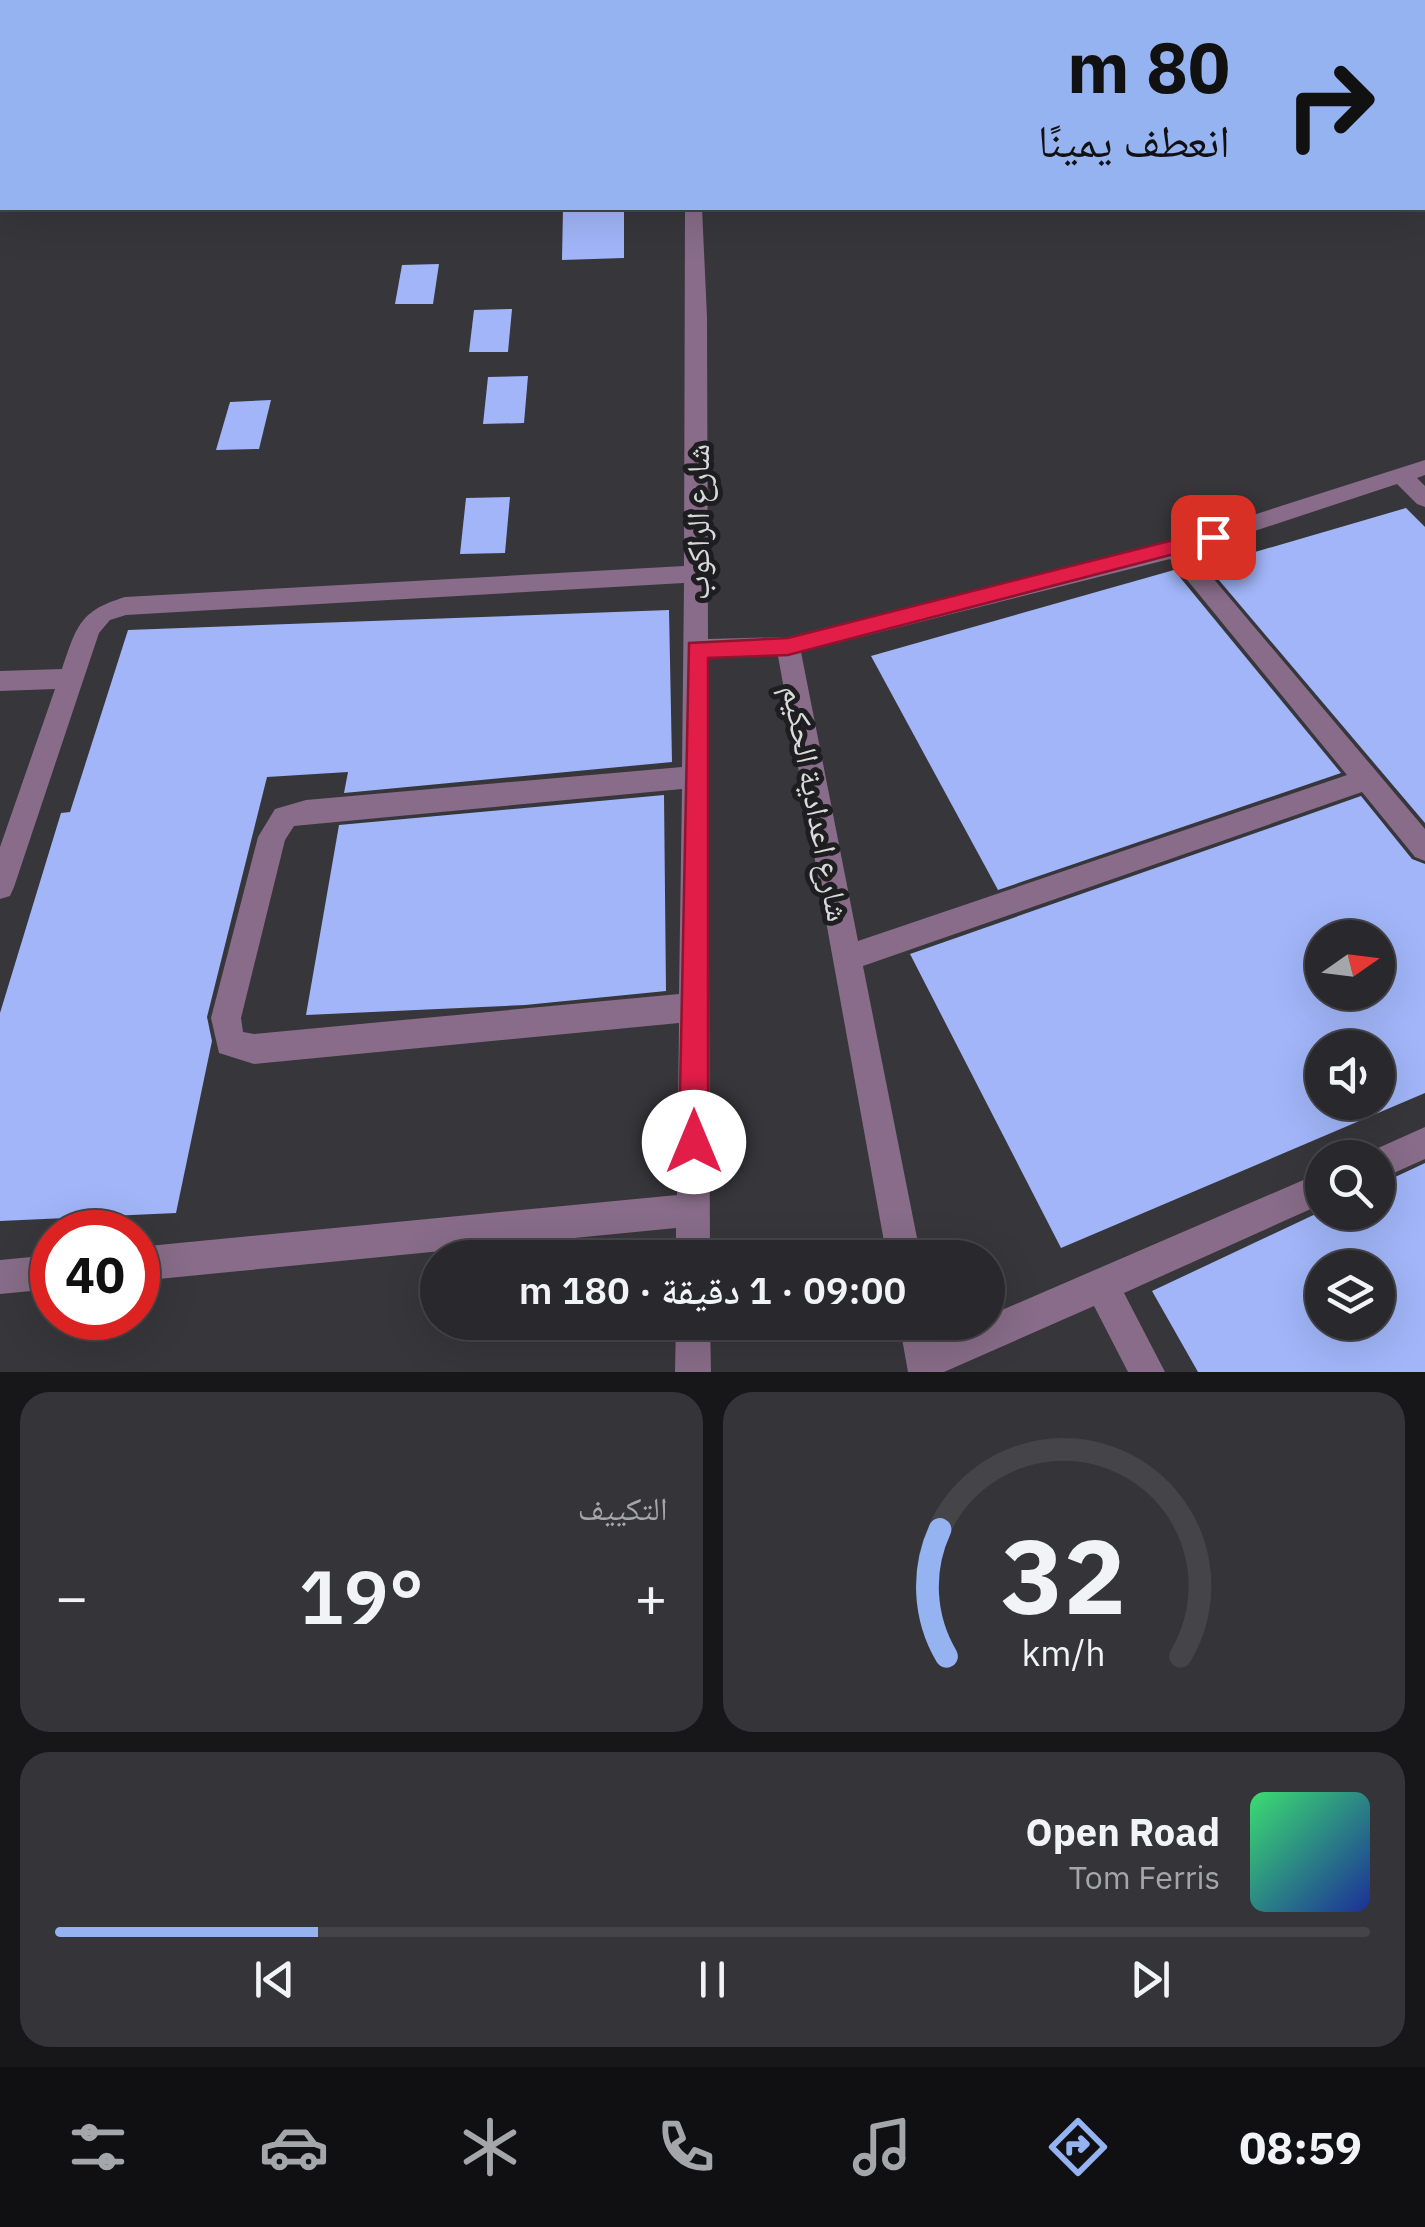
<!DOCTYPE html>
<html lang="ar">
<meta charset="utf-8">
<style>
:root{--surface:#29282c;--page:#353438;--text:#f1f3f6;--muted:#a5a6a9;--line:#454448;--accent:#95b2f1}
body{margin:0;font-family:"IBM Plex Sans","Noto Naskh Arabic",sans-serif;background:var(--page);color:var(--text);direction:rtl;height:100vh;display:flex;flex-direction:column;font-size:38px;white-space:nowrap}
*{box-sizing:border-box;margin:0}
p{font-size:32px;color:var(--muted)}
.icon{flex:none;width:55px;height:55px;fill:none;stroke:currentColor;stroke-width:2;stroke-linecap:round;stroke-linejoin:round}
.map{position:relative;height:1372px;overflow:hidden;direction:ltr}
.panel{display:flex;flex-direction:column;gap:20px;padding:20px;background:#171618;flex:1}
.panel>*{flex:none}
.hud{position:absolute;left:0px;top:0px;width:1425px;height:210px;box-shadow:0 10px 40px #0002,0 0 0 2px var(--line);direction:rtl;background:#95b2f1;color:#111;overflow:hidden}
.needle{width:65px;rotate:76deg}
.buttons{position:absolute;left:1305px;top:920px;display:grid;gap:20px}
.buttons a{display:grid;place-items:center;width:90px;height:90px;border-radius:50%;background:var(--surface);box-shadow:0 10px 40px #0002,0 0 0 2px var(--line);font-size:50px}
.speed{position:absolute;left:30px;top:1210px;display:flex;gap:20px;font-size:50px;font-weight:700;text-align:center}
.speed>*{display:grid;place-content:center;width:130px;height:130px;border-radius:50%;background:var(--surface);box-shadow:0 10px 40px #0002,0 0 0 2px var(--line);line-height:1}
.speed .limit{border:15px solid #d22;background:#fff;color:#111}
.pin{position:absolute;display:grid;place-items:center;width:85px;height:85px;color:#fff;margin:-42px;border-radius:20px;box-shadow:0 5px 15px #0006}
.me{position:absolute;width:110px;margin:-55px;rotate:0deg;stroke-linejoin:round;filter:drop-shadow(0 0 8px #0008)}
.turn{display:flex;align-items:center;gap:35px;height:210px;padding:0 30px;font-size:45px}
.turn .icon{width:130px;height:130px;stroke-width:2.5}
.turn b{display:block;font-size:70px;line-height:85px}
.big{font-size:75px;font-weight:600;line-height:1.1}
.panel .widget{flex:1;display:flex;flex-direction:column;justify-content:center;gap:15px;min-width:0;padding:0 35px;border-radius:30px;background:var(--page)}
.panel .dial{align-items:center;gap:0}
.dial svg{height:260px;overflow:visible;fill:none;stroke:var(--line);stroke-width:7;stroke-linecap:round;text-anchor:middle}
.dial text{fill:var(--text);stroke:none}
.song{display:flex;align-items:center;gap:30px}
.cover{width:120px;height:120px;border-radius:15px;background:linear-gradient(135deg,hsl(140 70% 55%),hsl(230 70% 35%))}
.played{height:10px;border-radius:5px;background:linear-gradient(90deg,var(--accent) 20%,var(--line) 20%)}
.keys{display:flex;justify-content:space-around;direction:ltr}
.heat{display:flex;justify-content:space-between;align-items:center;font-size:55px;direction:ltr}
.panel .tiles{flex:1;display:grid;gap:20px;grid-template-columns:1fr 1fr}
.widget:last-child{grid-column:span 2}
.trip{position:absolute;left:420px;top:1240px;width:585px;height:100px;border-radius:50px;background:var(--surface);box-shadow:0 10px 40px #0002,0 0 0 2px var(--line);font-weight:600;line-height:100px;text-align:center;direction:rtl}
.tab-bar{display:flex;height:160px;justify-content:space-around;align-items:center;background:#101012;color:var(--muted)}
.tab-bar .icon{width:70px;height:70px}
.tab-bar .on{color:var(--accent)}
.tab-bar b{font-size:45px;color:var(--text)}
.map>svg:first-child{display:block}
.building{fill:#a1b5f8;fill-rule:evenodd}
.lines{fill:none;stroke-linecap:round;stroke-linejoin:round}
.minor{fill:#886c89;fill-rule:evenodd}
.route{fill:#e11d48;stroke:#92132f;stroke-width:2.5}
.labels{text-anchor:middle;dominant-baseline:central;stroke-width:10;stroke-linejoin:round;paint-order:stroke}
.street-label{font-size:32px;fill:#d9d8db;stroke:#1e1e20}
</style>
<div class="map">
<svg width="1425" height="1372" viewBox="0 0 1425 1372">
<rect width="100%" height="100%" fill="#37363a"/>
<g class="building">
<path d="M563,208H624V258L562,260Z"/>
<path d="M439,264L433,304H395L402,265Z"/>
<path d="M512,309L508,352H469L474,310Z"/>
<path d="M528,376L524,423L483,424L488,377Z"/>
<path d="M271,400L259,449L216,450L230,402Z"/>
<path d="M510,497L505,553L460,554L466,498Z"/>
<path d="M1406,508L1425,527V823L1207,566Z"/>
<path d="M1174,570L1341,773L998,890L871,656Z"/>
<path d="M669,610L672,762L344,793L348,772L267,777L207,1017L212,1041L176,1213L0,1221V1013L61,813L70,812L128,630Z"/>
<path d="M664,795L666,991L525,1005L306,1015L339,825Z"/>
<path d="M1361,796L1412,859L1425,864V1093L1061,1248L910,954ZM1322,938H1378V992H1322ZM1322,1048H1378V1102H1322Z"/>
<path d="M1425,1163V1372H1198L1152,1291L1322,1211L1378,1212V1185ZM1322,1268H1378V1322H1322Z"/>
</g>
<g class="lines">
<g class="minor">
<path d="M667,0H681L682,2H668Z"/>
<path d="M1312,0H1329L1330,2H1313Z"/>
<path d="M1365,0H1382L1383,2H1366Z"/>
<path d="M1422,32H1425V43L1422,42Z"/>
<rect x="0" y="57" width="2" height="10"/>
<path d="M1422,71L1425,72V83L1422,82Z"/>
<path d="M685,208H702L707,317L708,639L788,637L1172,541L1425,460V475L1417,478L1425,486V507L1417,504L1397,484L1191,552L1425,829V861L1415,857L1362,792L863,966L921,1258H887L778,656L708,658L710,1258H676V1228L138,1281V1247L677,1195L679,1023L254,1064L219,1053L211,1018L258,837L275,809L306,800L682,767L684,583L126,615L110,620L99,633L14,887L10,896L0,899V847L55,689L0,691V671L62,669C77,626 79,611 125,597L684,566ZM1170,559L1347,775L858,941L801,652ZM682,789L679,994L254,1034L243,1032L241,1018L285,840L294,826Z"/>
<path d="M1425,1127V1159L1378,1180V1158H1365L1367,1153Z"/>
<path d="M1322,1172V1204L1124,1293L1165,1372H1128L1094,1306L944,1372H908L899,1322H933L937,1338L972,1322H988V1316Z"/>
<path d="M52,1255V1289L0,1294V1260Z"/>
<path d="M676,1322H710L711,1372H675Z"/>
</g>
</g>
<path class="route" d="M1213,530L1223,537L1220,542L788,655L708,658V1142L704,1153L694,1157L683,1153L679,1142L689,643L788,638Z"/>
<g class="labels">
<g class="street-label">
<text transform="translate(697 522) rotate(-90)">شارع الراكوب</text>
<text transform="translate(817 803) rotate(79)">شارع اعدادية الحكيم</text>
</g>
</g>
</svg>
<div class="buttons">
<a><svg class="needle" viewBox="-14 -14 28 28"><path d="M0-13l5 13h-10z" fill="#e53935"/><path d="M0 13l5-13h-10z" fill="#a5a6a9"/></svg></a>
<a><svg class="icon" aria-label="sound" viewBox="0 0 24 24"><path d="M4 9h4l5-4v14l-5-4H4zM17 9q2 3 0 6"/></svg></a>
<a><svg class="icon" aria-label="search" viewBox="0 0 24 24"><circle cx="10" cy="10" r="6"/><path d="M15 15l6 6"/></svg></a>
<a><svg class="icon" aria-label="layers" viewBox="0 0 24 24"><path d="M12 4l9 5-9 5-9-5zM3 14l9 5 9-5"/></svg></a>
</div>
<div class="speed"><div class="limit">40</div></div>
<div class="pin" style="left:1213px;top:537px;background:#d93025"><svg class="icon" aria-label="arrive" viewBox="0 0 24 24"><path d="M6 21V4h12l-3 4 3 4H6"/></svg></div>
<svg class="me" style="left:694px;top:1142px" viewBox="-20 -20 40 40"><circle r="19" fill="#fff"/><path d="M0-13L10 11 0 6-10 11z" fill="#e11d48"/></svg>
<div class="trip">09:00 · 1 دقيقة · 180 m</div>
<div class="hud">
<div class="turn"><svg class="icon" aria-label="right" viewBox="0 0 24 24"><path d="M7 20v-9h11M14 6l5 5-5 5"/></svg><div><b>80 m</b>انعطف يمينًا</div></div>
</div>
</div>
<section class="panel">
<div class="tiles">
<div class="widget dial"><svg viewBox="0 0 100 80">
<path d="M14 69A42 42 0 1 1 86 69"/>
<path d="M14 69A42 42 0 0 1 12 30" stroke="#95b2f1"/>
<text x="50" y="56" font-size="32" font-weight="700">32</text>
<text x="50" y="72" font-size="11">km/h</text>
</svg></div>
<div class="widget"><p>التكييف</p>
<div class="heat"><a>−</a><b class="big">19°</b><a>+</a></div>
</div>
<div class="widget">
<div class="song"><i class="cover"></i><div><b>Open Road</b><p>Tom Ferris</p></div></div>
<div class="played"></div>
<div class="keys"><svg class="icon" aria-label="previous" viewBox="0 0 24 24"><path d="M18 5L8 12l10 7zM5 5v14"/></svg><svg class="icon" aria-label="pause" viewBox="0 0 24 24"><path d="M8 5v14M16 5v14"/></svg><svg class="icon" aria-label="next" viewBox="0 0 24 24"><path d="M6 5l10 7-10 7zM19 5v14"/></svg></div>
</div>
</div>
</section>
<nav class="tab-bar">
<b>08:59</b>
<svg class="icon on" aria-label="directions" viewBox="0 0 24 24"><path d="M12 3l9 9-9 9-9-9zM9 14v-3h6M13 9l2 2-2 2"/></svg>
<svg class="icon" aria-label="music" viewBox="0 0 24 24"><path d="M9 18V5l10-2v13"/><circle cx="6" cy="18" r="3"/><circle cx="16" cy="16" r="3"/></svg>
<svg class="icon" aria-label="phone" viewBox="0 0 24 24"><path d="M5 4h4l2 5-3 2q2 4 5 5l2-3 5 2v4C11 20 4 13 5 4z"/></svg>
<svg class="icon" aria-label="climate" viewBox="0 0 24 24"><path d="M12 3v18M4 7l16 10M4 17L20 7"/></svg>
<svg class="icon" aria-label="car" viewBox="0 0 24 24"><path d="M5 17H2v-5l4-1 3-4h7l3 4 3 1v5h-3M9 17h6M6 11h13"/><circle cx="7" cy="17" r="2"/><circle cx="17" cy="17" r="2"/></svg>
<svg class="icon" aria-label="filters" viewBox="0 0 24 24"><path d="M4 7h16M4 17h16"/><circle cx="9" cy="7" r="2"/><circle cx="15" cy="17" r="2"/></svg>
</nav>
